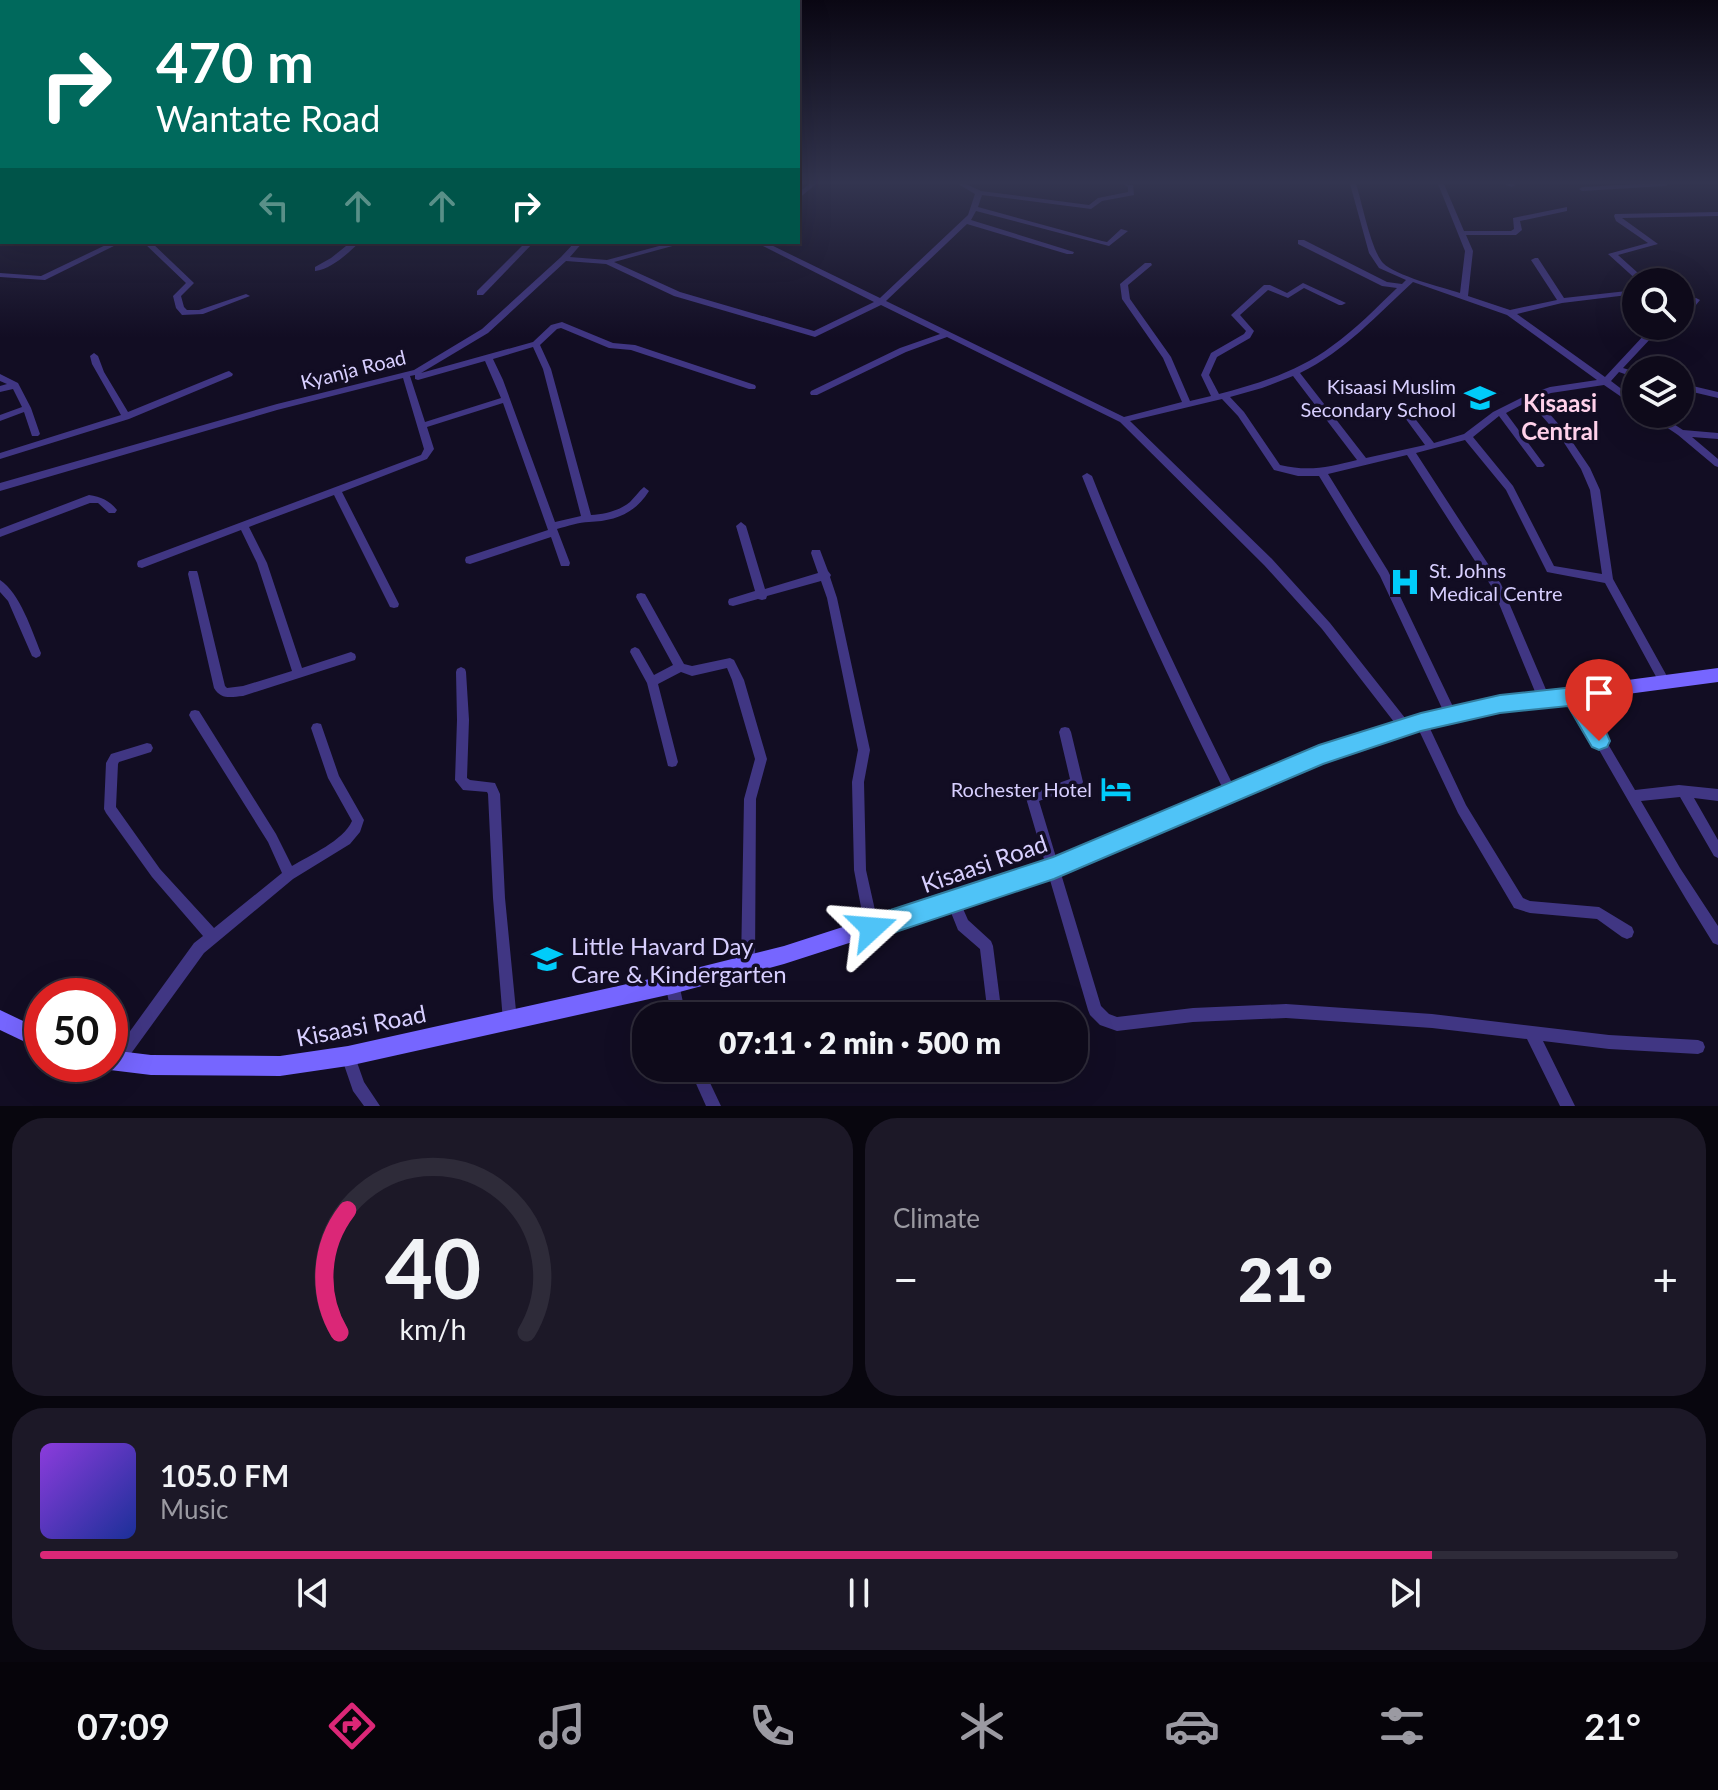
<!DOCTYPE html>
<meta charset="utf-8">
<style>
:root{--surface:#0e0a1a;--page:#1c1827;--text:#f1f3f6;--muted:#9b9aa2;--line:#2e2b39;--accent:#db2777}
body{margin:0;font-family:Lato,sans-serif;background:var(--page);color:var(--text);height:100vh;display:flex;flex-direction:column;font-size:30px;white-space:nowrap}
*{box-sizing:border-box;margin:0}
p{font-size:26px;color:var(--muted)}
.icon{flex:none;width:44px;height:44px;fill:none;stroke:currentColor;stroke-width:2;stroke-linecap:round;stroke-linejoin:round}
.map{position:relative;height:1106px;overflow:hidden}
.drawer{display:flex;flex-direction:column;gap:12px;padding:12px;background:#08060e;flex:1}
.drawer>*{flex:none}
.hud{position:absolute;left:0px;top:0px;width:800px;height:244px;box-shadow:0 8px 32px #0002,0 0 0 2px var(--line);background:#00695c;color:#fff;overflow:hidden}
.tools{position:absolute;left:1622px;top:268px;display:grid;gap:16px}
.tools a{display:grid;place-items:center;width:72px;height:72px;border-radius:50%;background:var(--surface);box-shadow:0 8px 32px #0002,0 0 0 2px var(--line);font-size:40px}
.speed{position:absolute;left:24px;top:978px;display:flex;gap:16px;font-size:40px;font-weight:700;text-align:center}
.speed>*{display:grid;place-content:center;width:104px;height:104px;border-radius:50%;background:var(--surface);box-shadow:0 8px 32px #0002,0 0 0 2px var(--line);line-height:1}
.speed .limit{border:12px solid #d22;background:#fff;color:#111}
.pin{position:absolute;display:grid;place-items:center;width:68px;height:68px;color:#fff;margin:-82px -34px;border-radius:50% 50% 50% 0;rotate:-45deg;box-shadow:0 0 8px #0007}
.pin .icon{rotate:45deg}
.me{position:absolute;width:88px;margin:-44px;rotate:71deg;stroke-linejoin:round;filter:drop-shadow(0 0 6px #0008)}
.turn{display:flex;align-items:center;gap:28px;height:168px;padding:0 24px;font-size:36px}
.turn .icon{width:104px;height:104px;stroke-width:2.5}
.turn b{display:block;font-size:56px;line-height:68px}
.lanes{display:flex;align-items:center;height:76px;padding:0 24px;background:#0003;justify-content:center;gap:40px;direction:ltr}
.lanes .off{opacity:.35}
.big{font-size:60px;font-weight:800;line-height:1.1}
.drawer .widget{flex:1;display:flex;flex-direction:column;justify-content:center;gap:12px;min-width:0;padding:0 28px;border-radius:32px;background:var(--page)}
.drawer .dial{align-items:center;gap:0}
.dial svg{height:208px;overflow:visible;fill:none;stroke:var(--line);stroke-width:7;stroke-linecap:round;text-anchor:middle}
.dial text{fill:var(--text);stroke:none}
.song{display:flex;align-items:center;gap:24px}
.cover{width:96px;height:96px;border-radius:12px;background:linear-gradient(135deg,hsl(270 70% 55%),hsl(230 70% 35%))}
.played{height:8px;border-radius:4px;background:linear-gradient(90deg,var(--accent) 85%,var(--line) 85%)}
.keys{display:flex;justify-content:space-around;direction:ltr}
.heat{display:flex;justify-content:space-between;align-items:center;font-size:44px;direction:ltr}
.drawer .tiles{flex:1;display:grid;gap:12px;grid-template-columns:1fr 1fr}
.widget:last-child{grid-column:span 2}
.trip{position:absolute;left:632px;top:1002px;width:456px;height:80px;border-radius:32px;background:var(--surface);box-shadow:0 8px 32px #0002,0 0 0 2px var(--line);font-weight:800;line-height:80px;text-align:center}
.menu{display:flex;height:128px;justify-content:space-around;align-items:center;background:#06040a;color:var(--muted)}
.menu .icon{width:56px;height:56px}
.menu .current{color:var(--accent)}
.menu b{font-size:36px;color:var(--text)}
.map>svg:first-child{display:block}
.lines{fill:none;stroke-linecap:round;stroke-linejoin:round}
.street{fill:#403683;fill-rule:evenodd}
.secondary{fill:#7666ff;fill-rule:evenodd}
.route{fill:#4fc3f7;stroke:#337fa1;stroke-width:2}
.labels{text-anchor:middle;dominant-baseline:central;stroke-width:7;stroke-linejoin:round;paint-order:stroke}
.street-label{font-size:20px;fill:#d8cfff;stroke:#120d23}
.poi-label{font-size:20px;fill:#d8cfff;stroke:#120d23;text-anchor:end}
.quarter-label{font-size:24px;font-weight:bold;fill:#ffd1ea;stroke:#120d23}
.near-street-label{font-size:24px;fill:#d8cfff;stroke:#120d23}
.near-poi-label{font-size:24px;fill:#d8cfff;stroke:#120d23;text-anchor:start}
</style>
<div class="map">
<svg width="1718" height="1106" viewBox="0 0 1718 1106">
<rect width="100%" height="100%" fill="#120d23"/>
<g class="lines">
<g class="street">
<path d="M809,184H816L798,199V193Z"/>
<path d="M958,184H966L981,191L1089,205L1098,198L1128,192V187L1123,184L1133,185L1134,195L1102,201L1091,209L982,195L978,207L1102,241L1107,242L1121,229L1128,231L1109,246L976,211L971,220L1074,252L1073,254H1067L967,224L886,301L1124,417L1182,402L1163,358L1122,299L1120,284L1145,263H1151L1152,265L1128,285L1130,299L1171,357L1190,401L1211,396L1201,375L1211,353L1244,334L1246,331L1231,315L1264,285H1270L1287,293L1303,283L1346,303L1342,305H1339L1304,288L1288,298L1268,290L1240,315L1254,331L1250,338L1217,357L1209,375L1219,394C1258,384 1299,371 1332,346C1356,329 1376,308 1397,288L1382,286L1298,244V240H1304L1387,282L1402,284L1406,280L1379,268L1369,253L1350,184H1356C1362,202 1371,250 1383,263C1396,276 1441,287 1460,293L1465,251L1438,184H1444L1464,231H1511L1514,229L1513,218L1567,207V211L1520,221L1522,230L1516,235H1466L1473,251L1468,296L1510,310L1557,300L1531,260L1535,258H1538L1564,298L1636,290V294L1562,303L1517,314L1605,377L1646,333L1664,326H1676L1652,337L1623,368L1636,372V378L1619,372L1611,381L1636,400V407L1604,385L1551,393L1536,398L1567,434L1590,468L1600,490L1613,579L1668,678L1670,681L1668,684L1664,686L1660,684L1605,583L1547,572L1506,490L1465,440L1416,453L1501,584L1550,699L1548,703L1544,704L1540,703L1538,699L1493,589L1407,455L1328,474L1388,571L1457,715L1455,719L1451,720L1447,719L1380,576L1319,476H1298L1274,470L1238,416L1222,399L1130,421L1272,559L1330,623L1409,723L1411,727L1409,731L1405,732L1401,731L1322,629L1264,565L1120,422L947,337L906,352L817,395H811L810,393L811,391L900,348L940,334L881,305L815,337L674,296L606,264L566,261L488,333L421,373L533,342L551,325L562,322L613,343L635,345L755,385L756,387L755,389H749L631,350L609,348L561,328L557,329L540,345L551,369L591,515C605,514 619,511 630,502C635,497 639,491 644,487L649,491C635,514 614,521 589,522C579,522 568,526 557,529L570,563L569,566H561L560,563L551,537L470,564L466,563L465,560L466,557L548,530L503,403L427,427L434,449L427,459L342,492L399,604L398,607L394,608L390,607L334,495L249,527L267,563L302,668L351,652L355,654L356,657L355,660L243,696C231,697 221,700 214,688L188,574L189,571H197L198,574L225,686L227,688L243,686L292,671L257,563L241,530L142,568L138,567L137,564L138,561L421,455L424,449L403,378L277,410L0,491V483L277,404L414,370L482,329L561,257L575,242H583L570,257L607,260L674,242H687L614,262L680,292L814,331L874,302L755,242H765L880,298L968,215L975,194ZM1413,282L1507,315L1597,380L1550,387L1527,395L1493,412L1464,434L1434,443L1406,407H1400L1399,409L1400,411L1425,445L1366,458L1300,373C1345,351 1377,315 1413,282ZM533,347L543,369L581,516L555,522L503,380L493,359ZM485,361L501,398L425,422L410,376L415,375V379L418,380ZM1293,376L1357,460C1328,467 1310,472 1280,465L1244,412L1230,397L1262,388ZM1529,401L1561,438L1581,469L1590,490L1602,574L1554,566L1513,486L1473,437L1499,416L1537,467H1543L1545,465L1543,463L1506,413Z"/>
<path d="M1505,184H1514L1515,185L1512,187L1506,185Z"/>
<path d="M1637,184H1668L1665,186L1582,191L1579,189L1582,187Z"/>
<path d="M1718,212V216L1622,218L1658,244L1618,255L1648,282H1639L1608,254L1648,243L1616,221L1614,216L1615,214Z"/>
<path d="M112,242H122L45,280L0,277V273L41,276Z"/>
<path d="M143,242H151L194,283L181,296L184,307L187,310H199L246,294L250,296L203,314L182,315L176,308L173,296L186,283Z"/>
<path d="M351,242H360C348,253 332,269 315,271V267L331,258Z"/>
<path d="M526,242H534L483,295H477V291Z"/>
<path d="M1693,298H1696L1700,300L1683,321L1680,322V314Z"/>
<path d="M94,353L98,356L104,372L128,412L226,372L229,371L233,374L232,376L129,419L0,459V453L121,415L92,364L90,356Z"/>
<path d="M0,374L18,383L31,408L40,434L38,436H32L24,412L0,421V415L22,407L13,389L0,392V386L7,384L0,381Z"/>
<path d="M1680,383L1718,392V398L1680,389Z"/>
<path d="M1647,414H1658L1683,430L1718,433V439L1692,437L1718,459V467L1715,466L1678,435Z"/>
<path d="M1087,473L1092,476C1134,583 1184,686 1235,789L1237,793L1235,797L1231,799L1227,797C1175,692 1125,586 1082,476Z"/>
<path d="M89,495C101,497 109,500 117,510L115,513H109L98,503H90L0,537V529Z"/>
<path d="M741,522L746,526L765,589L818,573L811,553L812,550H820L828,571L831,575L830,577L837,598L870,750L864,782L866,870L879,928L877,933L872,935L867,933L865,928L854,870L852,782L858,750L827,598L821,581L767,596L766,599L762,600L758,599L733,606L729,605L728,602L729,599L755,591L736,526Z"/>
<path d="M0,580C20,593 32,631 41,653L40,656L36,658L32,656L8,601L0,592Z"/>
<path d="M641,593L645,594L684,664L692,666L730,658L734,660L744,680L767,759L756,799L755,964L753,969L748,971L743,969L741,964L744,799L755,759L732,680L727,668L692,676L681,672L658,684L678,762L676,766L672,767L668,766L647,683L630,652L631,649L635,647L639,649L654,675L673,665L636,597L637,594Z"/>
<path d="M461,667L465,669L466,672L469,720L467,778L470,780L495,783L500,794L505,898L517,1021L515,1026L510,1028L505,1026L503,1021L493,898L488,794L487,792L463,790L455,780L457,720L456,672L457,669Z"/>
<path d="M1574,691L1578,693L1635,790L1679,785L1718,789V801L1694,798L1718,840V858L1714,856L1680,797L1641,801L1680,868L1718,926V945L1713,943C1663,863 1617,781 1570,699L1568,696L1570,693Z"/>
<path d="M195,710L199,711L276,834L292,866C310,855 343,841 352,821L328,778L311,728L313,724L317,723L321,724L339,776L364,820L360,832L350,844L293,879L204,953L122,1066L117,1068L112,1066L110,1061L112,1056L194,943L203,936L152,877L106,813L104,809L106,763L111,754L147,743L151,744L153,748L151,752L119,762L118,764L116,807L160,869L214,928L282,873L268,842L191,719L189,715L191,711Z"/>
<path d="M1421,717L1425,718L1466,805L1523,898L1530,901L1599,907L1632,927L1634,932L1632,937L1627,939L1622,937L1597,919L1530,913L1514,908L1458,813L1415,722L1417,718Z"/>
<path d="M1065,727L1069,728L1071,732L1083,782L1081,786L1039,801L1101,1006L1109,1014L1117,1017L1193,1008L1286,1004L1432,1014L1609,1035L1698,1040L1703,1042L1705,1047L1703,1052L1698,1054L1609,1049L1543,1041L1575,1106H1560L1527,1039L1432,1028L1286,1018L1193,1022L1117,1031L1100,1025L1090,1015L1088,1010L1026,798L1028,794L1070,779L1059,732L1061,728Z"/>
<path d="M952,894L957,895L968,920L991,941L993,946L1002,1016H988L980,949L958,930L946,900L947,895Z"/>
<path d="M672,977L677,979L679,984L686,1016H672L665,984L667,979Z"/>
<path d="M348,1049L353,1051L364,1082L380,1106H364L353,1091L341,1056L343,1051Z"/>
<path d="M689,1068H703L721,1106H706Z"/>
</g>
<g class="secondary">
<path d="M1718,668V682L1500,711L1405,734L1322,762L1054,877L784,964L672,994L348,1066L280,1076L151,1075L110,1070L102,1064H110V1050L151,1055L280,1056L348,1046L672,974L784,946L1053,859L1313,750L1405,720L1500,697Z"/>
<path d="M0,1010L42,1030V1050L0,1030Z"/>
</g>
</g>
<linearGradient id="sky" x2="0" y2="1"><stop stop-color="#0a0713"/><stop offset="0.54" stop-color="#333550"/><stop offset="1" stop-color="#333550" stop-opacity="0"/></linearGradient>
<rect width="1718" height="338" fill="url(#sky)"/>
<path class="route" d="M1574,687L1581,690L1607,734L1610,741L1607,747L1599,750L1592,747L1568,706L1500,713L1421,731L1323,764L1054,879L872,940L864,936L860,928L864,919L872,916L1053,857L1319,745L1421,713L1500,695Z"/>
<defs>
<g id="school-bare" transform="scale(2.4)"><path d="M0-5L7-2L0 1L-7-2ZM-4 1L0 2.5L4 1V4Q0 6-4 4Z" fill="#00ccfa" stroke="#120d23" stroke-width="2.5" paint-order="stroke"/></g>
<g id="hospital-bare" transform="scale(2.4)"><path d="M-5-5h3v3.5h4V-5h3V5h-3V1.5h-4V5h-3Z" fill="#00ccfa" stroke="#120d23" stroke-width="2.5" paint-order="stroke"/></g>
<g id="hotel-bare" transform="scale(2.4)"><path d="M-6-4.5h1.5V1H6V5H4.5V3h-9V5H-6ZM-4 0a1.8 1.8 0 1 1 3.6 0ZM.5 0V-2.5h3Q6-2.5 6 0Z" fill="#00ccfa" stroke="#120d23" stroke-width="2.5" paint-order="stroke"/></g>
</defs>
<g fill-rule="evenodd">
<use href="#school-bare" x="1480" y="398"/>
<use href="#hospital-bare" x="1405" y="582"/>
<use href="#hotel-bare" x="1116" y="789"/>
<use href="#school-bare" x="547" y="959"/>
</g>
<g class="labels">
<g class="street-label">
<text transform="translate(353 369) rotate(-14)">Kyanja Road</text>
</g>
<g class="poi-label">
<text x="1456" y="386">Kisaasi Muslim<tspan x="1456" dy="23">Secondary School</tspan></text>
<text x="1429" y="570" text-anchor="start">St. Johns<tspan x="1429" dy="23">Medical Centre</tspan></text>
<text x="1092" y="789">Rochester Hotel</text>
</g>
<g class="quarter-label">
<text x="1560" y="402">Kisaasi<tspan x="1560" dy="28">Central</tspan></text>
</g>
<g class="near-street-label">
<text transform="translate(984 863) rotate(-19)">Kisaasi Road</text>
<text transform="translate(361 1025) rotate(-11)">Kisaasi Road</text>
</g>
<g class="near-poi-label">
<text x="571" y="945">Little Havard Day<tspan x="571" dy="28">Care &amp; Kindergarten</tspan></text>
</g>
</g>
</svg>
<div class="tools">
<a><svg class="icon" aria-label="search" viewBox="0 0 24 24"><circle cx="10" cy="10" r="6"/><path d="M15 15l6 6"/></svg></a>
<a><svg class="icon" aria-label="layers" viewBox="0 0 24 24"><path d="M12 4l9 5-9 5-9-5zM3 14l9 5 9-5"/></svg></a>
</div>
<div class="speed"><div class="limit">50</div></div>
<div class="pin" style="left:1599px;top:741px;background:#d93025"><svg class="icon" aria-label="arrive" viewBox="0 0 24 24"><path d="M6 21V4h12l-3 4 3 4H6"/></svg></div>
<svg class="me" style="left:872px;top:928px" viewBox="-20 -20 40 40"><path d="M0-17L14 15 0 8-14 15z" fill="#4fc3f7" stroke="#fff" stroke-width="4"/></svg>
<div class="trip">07:11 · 2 min · 500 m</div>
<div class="hud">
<div class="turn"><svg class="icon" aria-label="right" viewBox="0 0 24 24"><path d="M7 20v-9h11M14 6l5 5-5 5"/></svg><div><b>470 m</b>Wantate Road</div></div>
<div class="lanes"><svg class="icon off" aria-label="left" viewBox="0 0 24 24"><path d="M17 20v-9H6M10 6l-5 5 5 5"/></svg><svg class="icon off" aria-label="ahead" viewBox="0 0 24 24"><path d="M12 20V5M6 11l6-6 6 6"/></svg><svg class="icon off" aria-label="ahead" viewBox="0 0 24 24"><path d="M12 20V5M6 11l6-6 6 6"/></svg><svg class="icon" aria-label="right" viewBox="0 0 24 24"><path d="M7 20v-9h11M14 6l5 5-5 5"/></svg></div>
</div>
</div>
<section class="drawer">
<div class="tiles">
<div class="widget dial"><svg viewBox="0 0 100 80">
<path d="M14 69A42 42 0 1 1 86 69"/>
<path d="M14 69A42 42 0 0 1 17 22" stroke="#db2777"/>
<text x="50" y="56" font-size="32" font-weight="700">40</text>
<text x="50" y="72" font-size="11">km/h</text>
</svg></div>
<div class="widget"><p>Climate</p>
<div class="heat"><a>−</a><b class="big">21°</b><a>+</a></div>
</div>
<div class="widget">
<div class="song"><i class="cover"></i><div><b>105.0 FM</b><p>Music</p></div></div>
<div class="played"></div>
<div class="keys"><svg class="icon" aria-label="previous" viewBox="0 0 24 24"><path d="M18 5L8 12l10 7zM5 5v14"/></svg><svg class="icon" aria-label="pause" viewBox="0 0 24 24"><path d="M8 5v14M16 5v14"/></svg><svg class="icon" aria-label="next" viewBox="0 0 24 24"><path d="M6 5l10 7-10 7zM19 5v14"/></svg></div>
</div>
</div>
</section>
<nav class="menu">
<b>07:09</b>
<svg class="icon current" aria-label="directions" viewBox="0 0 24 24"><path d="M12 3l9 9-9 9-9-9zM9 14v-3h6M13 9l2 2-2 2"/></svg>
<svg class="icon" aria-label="music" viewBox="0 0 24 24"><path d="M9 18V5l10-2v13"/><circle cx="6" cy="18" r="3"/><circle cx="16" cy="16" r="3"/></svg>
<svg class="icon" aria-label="phone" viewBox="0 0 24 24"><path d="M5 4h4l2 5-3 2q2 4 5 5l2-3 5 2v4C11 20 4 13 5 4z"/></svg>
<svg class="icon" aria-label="climate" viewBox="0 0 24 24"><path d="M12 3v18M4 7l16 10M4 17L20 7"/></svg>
<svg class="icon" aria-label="car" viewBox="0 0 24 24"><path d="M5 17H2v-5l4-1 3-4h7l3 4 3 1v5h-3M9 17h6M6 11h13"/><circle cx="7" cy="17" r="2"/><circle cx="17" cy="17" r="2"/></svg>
<svg class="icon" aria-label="filters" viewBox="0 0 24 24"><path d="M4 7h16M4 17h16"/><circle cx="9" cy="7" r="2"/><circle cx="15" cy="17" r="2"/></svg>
<b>21°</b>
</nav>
